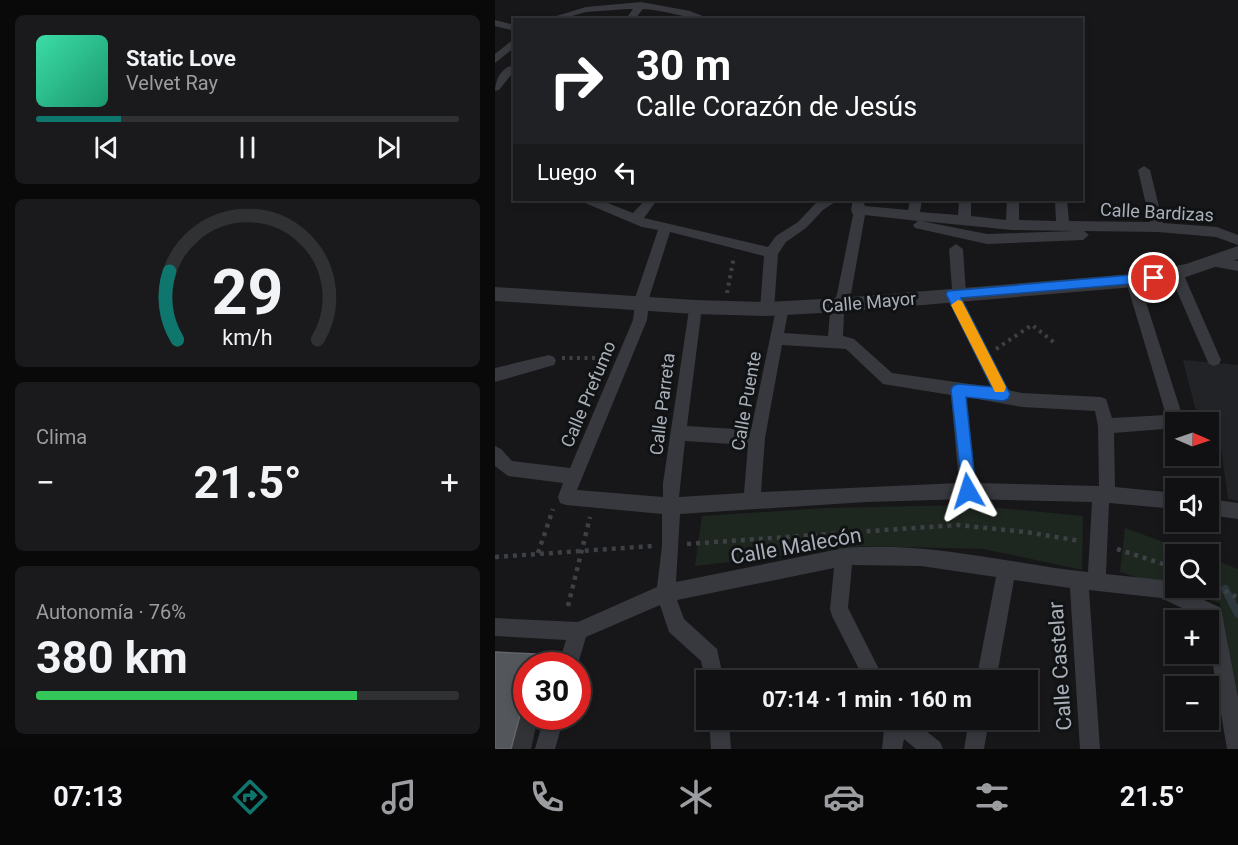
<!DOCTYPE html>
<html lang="es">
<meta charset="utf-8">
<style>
:root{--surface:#111113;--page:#1a1a1c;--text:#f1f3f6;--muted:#9c9da0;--line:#303133;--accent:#0f766e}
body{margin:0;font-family:Roboto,sans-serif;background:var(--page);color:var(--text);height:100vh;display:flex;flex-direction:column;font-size:22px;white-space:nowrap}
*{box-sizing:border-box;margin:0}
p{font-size:20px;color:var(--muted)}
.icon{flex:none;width:33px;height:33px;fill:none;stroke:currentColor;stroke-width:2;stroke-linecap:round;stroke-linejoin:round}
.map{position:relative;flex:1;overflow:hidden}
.sheet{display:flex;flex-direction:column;gap:15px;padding:15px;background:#09090a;width:495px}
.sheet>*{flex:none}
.top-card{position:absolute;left:18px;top:18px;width:570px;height:183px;border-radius:0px;box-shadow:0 3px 9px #0003,0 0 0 2px var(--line);background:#202124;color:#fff;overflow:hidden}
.needle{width:39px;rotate:92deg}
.fabs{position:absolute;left:670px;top:412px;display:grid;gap:12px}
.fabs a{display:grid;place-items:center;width:54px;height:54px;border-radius:0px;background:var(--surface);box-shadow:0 3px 9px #0003,0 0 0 2px var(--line);font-size:30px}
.speed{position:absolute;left:18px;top:652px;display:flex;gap:12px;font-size:30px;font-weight:700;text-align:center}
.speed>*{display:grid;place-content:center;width:78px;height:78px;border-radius:50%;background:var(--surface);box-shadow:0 3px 9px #0003,0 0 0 2px var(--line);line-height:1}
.speed .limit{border:9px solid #d22;background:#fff;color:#111}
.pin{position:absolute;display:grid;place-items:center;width:51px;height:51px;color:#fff;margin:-26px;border:3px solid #fff;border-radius:50%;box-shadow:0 2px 6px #0007}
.me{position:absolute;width:66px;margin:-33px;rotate:354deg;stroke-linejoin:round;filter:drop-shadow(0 0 4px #0008)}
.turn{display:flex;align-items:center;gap:21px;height:126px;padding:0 24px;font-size:27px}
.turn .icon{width:78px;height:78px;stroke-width:2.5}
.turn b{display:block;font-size:42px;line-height:51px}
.then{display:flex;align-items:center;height:57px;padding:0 24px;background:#0003;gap:12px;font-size:22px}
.big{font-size:45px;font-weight:700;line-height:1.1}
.sheet .card{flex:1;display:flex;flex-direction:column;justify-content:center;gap:9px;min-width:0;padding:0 21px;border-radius:9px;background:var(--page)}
.sheet .dial{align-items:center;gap:0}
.dial svg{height:156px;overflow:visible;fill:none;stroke:var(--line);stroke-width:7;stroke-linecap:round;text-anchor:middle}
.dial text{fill:var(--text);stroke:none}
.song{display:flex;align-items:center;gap:18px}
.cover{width:72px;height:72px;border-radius:9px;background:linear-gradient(135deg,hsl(160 70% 55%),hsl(160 70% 35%))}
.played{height:6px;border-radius:3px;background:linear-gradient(90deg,var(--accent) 20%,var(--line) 20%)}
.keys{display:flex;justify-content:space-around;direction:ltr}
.heat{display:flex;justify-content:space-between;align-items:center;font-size:33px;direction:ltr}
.charge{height:9px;border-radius:4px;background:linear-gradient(90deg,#34c759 76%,var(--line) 0)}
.trip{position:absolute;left:201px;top:670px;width:342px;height:60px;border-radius:0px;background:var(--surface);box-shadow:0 3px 9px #0003,0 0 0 2px var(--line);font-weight:700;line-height:60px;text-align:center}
.menu{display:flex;height:96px;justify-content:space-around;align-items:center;background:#070708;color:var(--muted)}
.menu .icon{width:42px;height:42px}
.menu .on{color:var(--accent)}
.menu b{font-size:27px;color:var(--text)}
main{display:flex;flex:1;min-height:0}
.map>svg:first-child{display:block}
.built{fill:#222326}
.green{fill:#1e271f}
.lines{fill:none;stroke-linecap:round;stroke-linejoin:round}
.stream{stroke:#2c383d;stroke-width:8}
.path-far1{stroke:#3d4045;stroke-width:4;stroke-dasharray:3 4.5;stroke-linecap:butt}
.path{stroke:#3d4045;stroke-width:4.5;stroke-dasharray:4 5;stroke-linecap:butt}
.minor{fill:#37393e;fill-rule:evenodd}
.tertiary{fill:#37393e;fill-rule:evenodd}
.shaded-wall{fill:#313336}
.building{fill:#53575c;stroke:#61656b;stroke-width:1.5}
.route{fill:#1a73e8;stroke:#114b97;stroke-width:1.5}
.slow{fill:#f59e0b}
.labels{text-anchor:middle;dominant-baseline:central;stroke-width:6;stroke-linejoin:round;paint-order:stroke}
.street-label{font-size:18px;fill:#a8afb9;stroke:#111214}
.near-street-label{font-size:21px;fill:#a8afb9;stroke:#111214}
</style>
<main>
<section class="sheet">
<div class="card">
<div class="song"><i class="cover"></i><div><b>Static Love</b><p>Velvet Ray</p></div></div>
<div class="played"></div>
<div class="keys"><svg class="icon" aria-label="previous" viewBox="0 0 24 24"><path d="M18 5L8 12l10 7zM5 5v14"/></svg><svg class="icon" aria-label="pause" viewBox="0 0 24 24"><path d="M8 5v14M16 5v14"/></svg><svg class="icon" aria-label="next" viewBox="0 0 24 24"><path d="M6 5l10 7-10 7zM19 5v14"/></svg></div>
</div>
<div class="card dial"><svg viewBox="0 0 100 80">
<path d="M14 69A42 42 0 1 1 86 69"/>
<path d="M14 69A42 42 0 0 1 10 34" stroke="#0f766e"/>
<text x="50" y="56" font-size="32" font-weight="700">29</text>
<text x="50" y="72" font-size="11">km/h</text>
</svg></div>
<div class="card"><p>Clima</p>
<div class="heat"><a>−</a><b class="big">21.5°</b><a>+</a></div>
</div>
<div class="card"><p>Autonomía · 76%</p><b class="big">380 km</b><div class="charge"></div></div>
</section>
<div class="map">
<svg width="743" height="749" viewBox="0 0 743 749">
<rect width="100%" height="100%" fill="#171719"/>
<path class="built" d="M688,360L743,365V501L733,499L725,440L714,438V423H704Z"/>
<g class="green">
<path d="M474,505L588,516L587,570L489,549L369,546L200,566L207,516L331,508Z"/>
<path d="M630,528L704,555H681V588H714V558L743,569V695L725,603L625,572Z"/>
</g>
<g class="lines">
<path class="stream" d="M730,589L743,614"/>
<g class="path-far1">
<path d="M232,293L239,256"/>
<path d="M501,349L537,325L561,344"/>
<path d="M67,358H114"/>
</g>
<g class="path">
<path d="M192,544L462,525L531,532L585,541"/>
<path d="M622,549L681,568"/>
<path d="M43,553L58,509"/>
<path d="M0,557L158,546"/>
<path d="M714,582L743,598"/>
<path d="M73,606L95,517"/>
</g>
<g class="minor">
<path d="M146,2L195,11L218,20C195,20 172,10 148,9L139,20H130L138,9H133L91,12L63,20H48L91,7Z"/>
<path d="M0,20L20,25V31L0,26Z"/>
<path d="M20,38V47L0,63V54Z"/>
<path d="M15,66L20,70L4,90L0,91C0,81 5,70 15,66Z"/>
<path d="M649,166L655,170L668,223L722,227L743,235V245L721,237L663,232L589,231L594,235L588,240L492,244L420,228L418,225L423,221L370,215L356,294L349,313L348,336L359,339L397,373L496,387L450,294L457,289L454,249L461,244L468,249L471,293L466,298L513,390L527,393L606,397L611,399L617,418L671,415L631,281L633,277H643L689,421L681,423V428L619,433L620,487L681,493V509L614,503L611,574L667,580L726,608L743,697V749H732L714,642V621L666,598L594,590L605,749H585L575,588L519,580L501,681H481L501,577L426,566L357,565L353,608L390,681H370L337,616L335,609L339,568L182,600L189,619L222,649L229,681H212V687L206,661L174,632L165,605L91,637L82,667L63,666L71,640L0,636V618L83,622L162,587L167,546V514L71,505L65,503L63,497L68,483L13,476L0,466V446L6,449L17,461L75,468L138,320L141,295L163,230L147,227L90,203L88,200H105L138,213L150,200H162L149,218L273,247L281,236L303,222L320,204L328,200H343L328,210L311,228L291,242L283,254L279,309L277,313H267L265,309L269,256L175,232L155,295L152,320L82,490L168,497V483L195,303H205L207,307L192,426L256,430L282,304H292L294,308L289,333L333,336L335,313L342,294L358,215L356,210L358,200H368L370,206L413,210L415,200H427L425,212L463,215L464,200H476V216L511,220L512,200H524V220L561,221L560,200H572L574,221L655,222L643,170ZM426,221L517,230L580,231L492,234ZM287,345L351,349L388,384L456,395L464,483L266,492L270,438ZM471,397L527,407L600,411L603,426L604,486L481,483ZM190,441L253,445L249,493L184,497ZM473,499L597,502L593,572C512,563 432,541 349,548L181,582L185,514L371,502Z"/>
<path d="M721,257L743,261V271L716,266L714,262L716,258Z"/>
<path d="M681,268L688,273L726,360L724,364L719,366L714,364L712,360L674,273Z"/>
<path d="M54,355L59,357L61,361L59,365L0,382V368Z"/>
<path d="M714,499L743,503V519L714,515Z"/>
<path d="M49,717H69L60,749H40Z"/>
<path d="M214,720H234L236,749H216Z"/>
<path d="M390,720H417L445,742L448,749H421L409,739L407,749H387Z"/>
<path d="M474,720H494L489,749H469Z"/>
</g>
<path class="tertiary" d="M743,246V259L691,277L651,286L345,312L272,316L200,314L0,301V287L200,300L272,302L345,298L638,274L691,264Z"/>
</g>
<g class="shaded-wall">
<path d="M41,654L58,656L56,666H38Z"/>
<path d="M32,689V717H43L36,749H16Z"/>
</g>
<path class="building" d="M0,652L41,654L38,666H32V689L16,749H0Z"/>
<path class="route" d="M659,273L665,278L659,282L466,298L515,394L513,399L508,401L471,397L481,491L479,496L473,499L468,496L456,390L458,386L463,384L497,387L451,294L453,291Z"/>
<path class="slow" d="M463,300L467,301L509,383L511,387L509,392H500L456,305Z"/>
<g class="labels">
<g class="street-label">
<text transform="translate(662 212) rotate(3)">Calle Bardizas</text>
<text transform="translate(374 302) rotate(-5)">Calle Mayor</text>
<text transform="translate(93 394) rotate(-67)">Calle Prefumo</text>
<text transform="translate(251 401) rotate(-80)">Calle Puente</text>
<text transform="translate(167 404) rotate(-83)">Calle Parreta</text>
</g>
<g class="near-street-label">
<text transform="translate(301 546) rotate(-10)">Calle Malecón</text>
<text transform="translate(565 666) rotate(-94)">Calle Castelar</text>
</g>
</g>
</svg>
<div class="fabs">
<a><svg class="needle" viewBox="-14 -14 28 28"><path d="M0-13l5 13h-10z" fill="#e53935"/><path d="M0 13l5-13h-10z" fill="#9c9da0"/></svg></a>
<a><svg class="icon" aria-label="sound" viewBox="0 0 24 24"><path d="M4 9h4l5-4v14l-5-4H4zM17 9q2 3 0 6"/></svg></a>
<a><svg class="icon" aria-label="search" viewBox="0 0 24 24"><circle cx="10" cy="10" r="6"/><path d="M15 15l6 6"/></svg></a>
<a>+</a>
<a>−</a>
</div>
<div class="speed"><div class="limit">30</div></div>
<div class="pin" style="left:659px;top:278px;background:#d93025"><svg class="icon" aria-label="arrive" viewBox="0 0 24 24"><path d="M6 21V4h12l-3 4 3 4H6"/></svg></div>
<svg class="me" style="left:473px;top:491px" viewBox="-20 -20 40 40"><path d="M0-17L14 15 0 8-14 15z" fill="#1a73e8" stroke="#fff" stroke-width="4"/></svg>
<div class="trip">07:14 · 1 min · 160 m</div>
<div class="top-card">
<div class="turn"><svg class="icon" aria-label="right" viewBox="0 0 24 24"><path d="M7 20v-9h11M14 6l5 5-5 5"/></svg><div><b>30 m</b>Calle Corazón de Jesús</div></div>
<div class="then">Luego<svg class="icon" aria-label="left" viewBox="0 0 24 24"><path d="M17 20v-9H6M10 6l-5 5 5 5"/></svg></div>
</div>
</div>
</main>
<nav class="menu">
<b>07:13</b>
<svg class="icon on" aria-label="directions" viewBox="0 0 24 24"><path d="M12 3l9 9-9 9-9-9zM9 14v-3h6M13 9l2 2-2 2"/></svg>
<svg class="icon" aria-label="music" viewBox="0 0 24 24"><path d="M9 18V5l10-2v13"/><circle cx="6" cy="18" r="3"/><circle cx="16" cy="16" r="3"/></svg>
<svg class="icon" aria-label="phone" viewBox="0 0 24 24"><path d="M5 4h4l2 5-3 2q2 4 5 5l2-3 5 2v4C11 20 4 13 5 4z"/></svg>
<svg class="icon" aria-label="climate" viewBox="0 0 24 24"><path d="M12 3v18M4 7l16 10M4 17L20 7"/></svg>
<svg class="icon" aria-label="car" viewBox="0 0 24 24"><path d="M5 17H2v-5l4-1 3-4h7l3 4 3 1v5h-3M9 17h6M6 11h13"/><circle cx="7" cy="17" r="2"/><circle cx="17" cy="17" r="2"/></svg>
<svg class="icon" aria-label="filters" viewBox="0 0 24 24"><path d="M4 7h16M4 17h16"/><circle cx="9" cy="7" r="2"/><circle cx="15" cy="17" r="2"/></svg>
<b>21.5°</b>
</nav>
